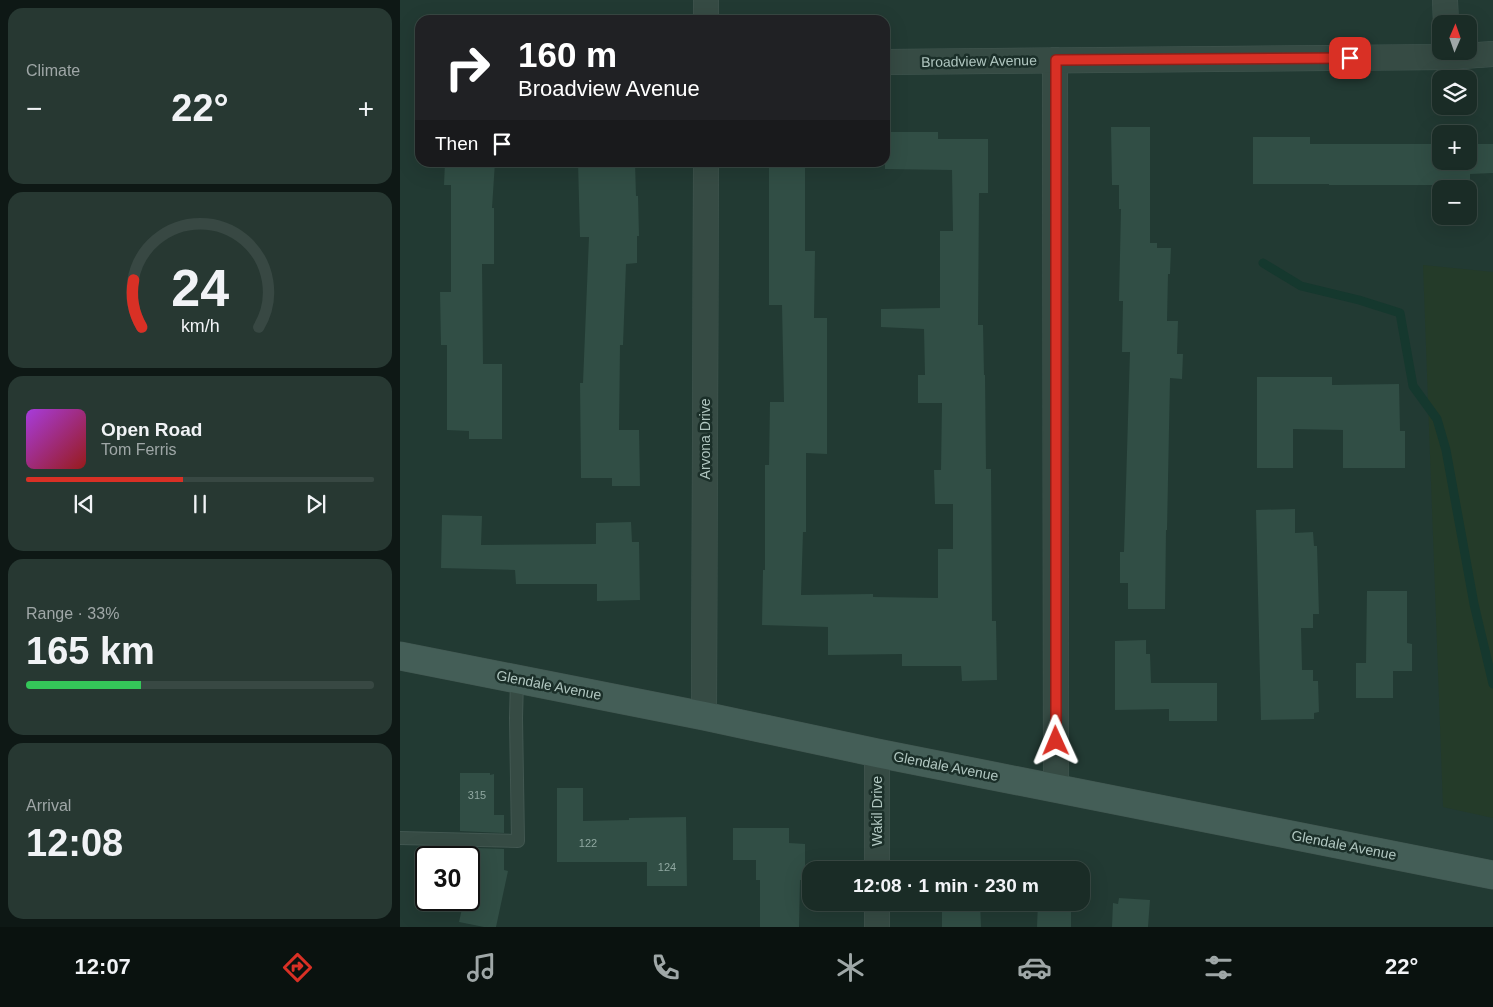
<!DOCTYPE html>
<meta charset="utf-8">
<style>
:root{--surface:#1a2c26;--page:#273832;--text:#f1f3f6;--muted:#9fa7a7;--line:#384843;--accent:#d93025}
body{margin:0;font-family:Arial,sans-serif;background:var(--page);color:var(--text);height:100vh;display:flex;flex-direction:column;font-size:19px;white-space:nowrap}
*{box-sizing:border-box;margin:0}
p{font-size:16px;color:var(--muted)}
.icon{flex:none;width:28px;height:28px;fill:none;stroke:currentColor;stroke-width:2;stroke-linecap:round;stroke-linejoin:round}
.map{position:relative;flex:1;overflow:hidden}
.panel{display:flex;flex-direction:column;gap:8px;padding:8px;background:#0e1815;width:400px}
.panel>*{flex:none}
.guide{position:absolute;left:15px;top:15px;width:475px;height:152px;border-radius:15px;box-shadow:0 5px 20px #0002,0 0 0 1px var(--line);background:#202124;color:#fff;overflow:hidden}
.needle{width:32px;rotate:2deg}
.fabs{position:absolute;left:1032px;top:15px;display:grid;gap:10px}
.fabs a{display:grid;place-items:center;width:45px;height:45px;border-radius:10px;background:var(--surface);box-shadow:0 5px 20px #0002,0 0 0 1px var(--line);font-size:25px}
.speed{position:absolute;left:15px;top:846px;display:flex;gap:10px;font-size:25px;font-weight:700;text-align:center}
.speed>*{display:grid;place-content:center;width:65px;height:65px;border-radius:50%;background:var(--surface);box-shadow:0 5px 20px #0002,0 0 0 1px var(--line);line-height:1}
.speed .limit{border:2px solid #111;border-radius:8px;background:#fff;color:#111}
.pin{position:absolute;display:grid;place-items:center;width:42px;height:42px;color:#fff;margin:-21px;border-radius:10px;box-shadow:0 2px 8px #0006}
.me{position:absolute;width:55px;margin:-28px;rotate:359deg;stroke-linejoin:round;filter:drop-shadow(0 0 4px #0008)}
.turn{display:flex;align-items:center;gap:18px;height:105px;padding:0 20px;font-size:22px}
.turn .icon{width:65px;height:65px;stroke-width:2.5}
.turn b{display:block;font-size:35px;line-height:42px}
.then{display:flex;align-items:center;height:48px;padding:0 20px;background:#0003;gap:10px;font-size:19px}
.big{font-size:38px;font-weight:700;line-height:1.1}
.panel .card{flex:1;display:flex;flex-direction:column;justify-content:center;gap:8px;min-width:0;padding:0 18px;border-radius:15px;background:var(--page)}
.panel .dial{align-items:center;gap:0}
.dial svg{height:130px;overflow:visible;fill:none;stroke:var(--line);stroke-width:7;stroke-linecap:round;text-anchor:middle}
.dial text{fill:var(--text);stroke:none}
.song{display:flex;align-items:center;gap:15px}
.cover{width:60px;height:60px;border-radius:8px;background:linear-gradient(135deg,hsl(280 70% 55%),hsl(0 70% 35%))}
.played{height:5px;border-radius:2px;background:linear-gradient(90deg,var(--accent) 45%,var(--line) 45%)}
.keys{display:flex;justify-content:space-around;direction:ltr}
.heat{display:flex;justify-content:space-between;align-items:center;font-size:28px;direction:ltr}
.charge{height:8px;border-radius:4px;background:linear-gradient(90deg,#34c759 33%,var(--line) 0)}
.trip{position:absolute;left:402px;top:861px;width:288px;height:50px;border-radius:15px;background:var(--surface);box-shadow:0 5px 20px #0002,0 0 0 1px var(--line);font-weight:700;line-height:50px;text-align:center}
.dock{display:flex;height:80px;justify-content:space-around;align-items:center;background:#0a120f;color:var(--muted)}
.dock .icon{width:35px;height:35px}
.dock .on{color:var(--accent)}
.dock b{font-size:22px;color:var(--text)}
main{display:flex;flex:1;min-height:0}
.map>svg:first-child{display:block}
.green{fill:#243b29}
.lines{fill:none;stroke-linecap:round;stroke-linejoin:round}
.stream{stroke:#15382e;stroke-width:9}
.building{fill:#314e45}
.lane-casing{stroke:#425751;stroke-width:14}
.street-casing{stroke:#425751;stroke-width:26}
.secondary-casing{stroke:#425751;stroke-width:29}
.lane{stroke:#364b44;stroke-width:12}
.street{stroke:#364b44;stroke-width:25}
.secondary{stroke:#445e57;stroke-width:28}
.route-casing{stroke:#8d1f18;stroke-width:12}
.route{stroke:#d93025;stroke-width:9}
.labels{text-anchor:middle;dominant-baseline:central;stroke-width:5;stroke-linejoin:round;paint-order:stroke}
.number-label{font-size:11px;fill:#90a8a1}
.street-label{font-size:14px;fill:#b1c7c1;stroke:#1b2f29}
</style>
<main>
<section class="panel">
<div class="card"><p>Climate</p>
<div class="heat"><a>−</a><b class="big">22°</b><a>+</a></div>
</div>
<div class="card dial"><svg viewBox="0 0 100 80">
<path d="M14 69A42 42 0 1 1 86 69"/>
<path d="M14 69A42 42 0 0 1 9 40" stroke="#d93025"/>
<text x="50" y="56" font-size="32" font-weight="700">24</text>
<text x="50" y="72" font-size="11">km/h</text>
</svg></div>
<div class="card">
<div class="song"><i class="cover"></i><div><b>Open Road</b><p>Tom Ferris</p></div></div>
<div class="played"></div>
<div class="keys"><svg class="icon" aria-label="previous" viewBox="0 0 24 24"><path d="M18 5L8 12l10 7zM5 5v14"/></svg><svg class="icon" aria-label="pause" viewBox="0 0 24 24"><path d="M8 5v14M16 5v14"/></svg><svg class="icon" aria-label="next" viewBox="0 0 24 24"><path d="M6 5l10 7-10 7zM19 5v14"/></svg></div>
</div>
<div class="card"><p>Range · 33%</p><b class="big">165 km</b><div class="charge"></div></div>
<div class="card"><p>Arrival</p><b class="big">12:08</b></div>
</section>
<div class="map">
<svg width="1093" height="927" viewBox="0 0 1093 927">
<rect width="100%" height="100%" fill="#223a33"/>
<path class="green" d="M1023,265L1093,272V818L1043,807Z"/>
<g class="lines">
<path class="stream" d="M863,263L901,286L959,300L1000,313L1013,386L1037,419L1046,450L1074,604L1093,684"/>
</g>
<g class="building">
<path d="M711,127H750V243H757V248H771L770,274H768L767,321H778L777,354H783L782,379L770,378L767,530H766L765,609H728V583H720V552H724L730,352H722L723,301H719L721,209H719V185H712Z"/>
<path d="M485,132H538V139H588V193H579L578,325H583L584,375H585L586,469H591L592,621H596L597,680L562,681L561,666H502V654L428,655V627L362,625L363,570H365V465H369L370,402H384L382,305H369V162H405V251H415L414,318H427V454L406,453V532H403L401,595L473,594V597L538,598V549H553V504H535L534,470H541L542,403H518V375H525L524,329L481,327V309L540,308V231H553L552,170L485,169Z"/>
<path d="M853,137H910V144H1041V161H1069V144H1093V173L1070,174V185H929V184H853Z"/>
<path d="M45,162H95L92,208H94V264H82L83,364H102V439H69V431L47,430V345H41L40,292H51V185H44Z"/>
<path d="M178,162H235L236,196H238L239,236H237V263L226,264L223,345H220L219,430H239L240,486H212V478H181L180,383H183L189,237H180Z"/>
<path d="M857,377H932V385L999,384L1000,431H1005V468H943V430L893,429V468H857Z"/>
<path d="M895,509V533L913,532L914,546H917L919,614H913V628H901L902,670H913V681H918L919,712L914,713V719L861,720L856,510Z"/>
<path d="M42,515L82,516L81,545L196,544V523L231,522L232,542H239L240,600L197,601V584H116L115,570L41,568Z"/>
<path d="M967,591H1007V643L1012,644V671H993V698H956V663H966Z"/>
<path d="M746,640V654H750L751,683H817V721H769V709L715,710V641Z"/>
<path d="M60,773H90V775L94,774V815H104V833L60,831Z"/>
<path d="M157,788H183V821L229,820V818L286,817L287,886H247V862H157Z"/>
<path d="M333,828H389V843L405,844V880H400L399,927H360V880H356V860H333Z"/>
<path d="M75,848L104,849V870L108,871L96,927H84L59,922L64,900H69V877Z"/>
<path d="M719,898L750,900L748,927H712L713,903L718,904Z"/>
<path d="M542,902H580L581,927H542Z"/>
<path d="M638,902H671V927H637Z"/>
</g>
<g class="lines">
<g class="lane-casing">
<path id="lane" d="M0,838L118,841L116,718L117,679"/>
</g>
<g class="street-casing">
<g id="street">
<path d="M306,0V20"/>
<path d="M1045,0L1046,24"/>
<path d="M655,60L656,788"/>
<path d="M485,62L1048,57L1093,54"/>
<path d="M304,716L306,162"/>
<path d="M477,753V870"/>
<path d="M477,902V927"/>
</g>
</g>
<g class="secondary-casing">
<path id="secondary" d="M0,656L304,716L477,753L1093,875"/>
</g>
<use href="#lane" class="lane"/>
<use href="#street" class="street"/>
<use href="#secondary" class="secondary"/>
</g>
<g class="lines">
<g class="route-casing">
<path id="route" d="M656,741V60L950,58"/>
</g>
<use href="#route" class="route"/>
</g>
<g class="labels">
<g class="number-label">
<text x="77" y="795">315</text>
<text x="188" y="843">122</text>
<text x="267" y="867">124</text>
</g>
<g class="street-label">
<text transform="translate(579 61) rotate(-1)">Broadview Avenue</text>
<text transform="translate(305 439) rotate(-90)">Arvona Drive</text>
<text transform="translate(149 685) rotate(11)">Glendale Avenue</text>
<text transform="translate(546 766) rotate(11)">Glendale Avenue</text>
<text transform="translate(477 811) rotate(-90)">Wakil Drive</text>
<text transform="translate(944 845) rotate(11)">Glendale Avenue</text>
</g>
</g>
</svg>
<div class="fabs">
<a><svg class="needle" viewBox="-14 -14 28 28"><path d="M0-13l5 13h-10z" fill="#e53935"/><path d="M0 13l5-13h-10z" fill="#9fa7a7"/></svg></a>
<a><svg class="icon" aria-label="layers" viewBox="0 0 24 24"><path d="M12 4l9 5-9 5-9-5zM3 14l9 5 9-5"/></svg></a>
<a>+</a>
<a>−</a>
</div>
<div class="speed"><div class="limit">30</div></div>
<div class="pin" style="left:950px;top:58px;background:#d93025"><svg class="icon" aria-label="arrive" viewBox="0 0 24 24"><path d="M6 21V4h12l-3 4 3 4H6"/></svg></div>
<svg class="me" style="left:656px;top:741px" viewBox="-20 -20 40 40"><path d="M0-17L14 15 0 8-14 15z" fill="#d93025" stroke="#fff" stroke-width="4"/></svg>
<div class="trip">12:08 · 1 min · 230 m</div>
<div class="guide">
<div class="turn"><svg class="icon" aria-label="right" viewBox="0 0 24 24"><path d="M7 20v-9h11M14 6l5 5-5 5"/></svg><div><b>160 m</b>Broadview Avenue</div></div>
<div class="then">Then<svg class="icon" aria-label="arrive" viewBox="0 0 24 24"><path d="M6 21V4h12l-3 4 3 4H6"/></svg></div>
</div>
</div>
</main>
<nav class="dock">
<b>12:07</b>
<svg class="icon on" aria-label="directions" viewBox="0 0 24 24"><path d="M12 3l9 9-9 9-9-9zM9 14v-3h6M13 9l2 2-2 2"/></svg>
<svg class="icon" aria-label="music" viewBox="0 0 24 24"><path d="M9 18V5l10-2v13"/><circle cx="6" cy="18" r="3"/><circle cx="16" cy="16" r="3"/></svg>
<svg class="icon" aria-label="phone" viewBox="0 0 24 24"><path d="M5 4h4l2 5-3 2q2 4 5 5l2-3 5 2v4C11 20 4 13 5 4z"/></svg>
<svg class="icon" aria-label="climate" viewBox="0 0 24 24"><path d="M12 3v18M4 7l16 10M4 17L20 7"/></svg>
<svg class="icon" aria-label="car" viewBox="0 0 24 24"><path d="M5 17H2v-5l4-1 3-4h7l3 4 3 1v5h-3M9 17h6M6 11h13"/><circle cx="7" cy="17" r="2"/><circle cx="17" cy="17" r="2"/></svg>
<svg class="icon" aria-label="filters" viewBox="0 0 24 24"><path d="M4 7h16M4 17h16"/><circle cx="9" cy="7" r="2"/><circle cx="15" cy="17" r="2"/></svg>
<b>22°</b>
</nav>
